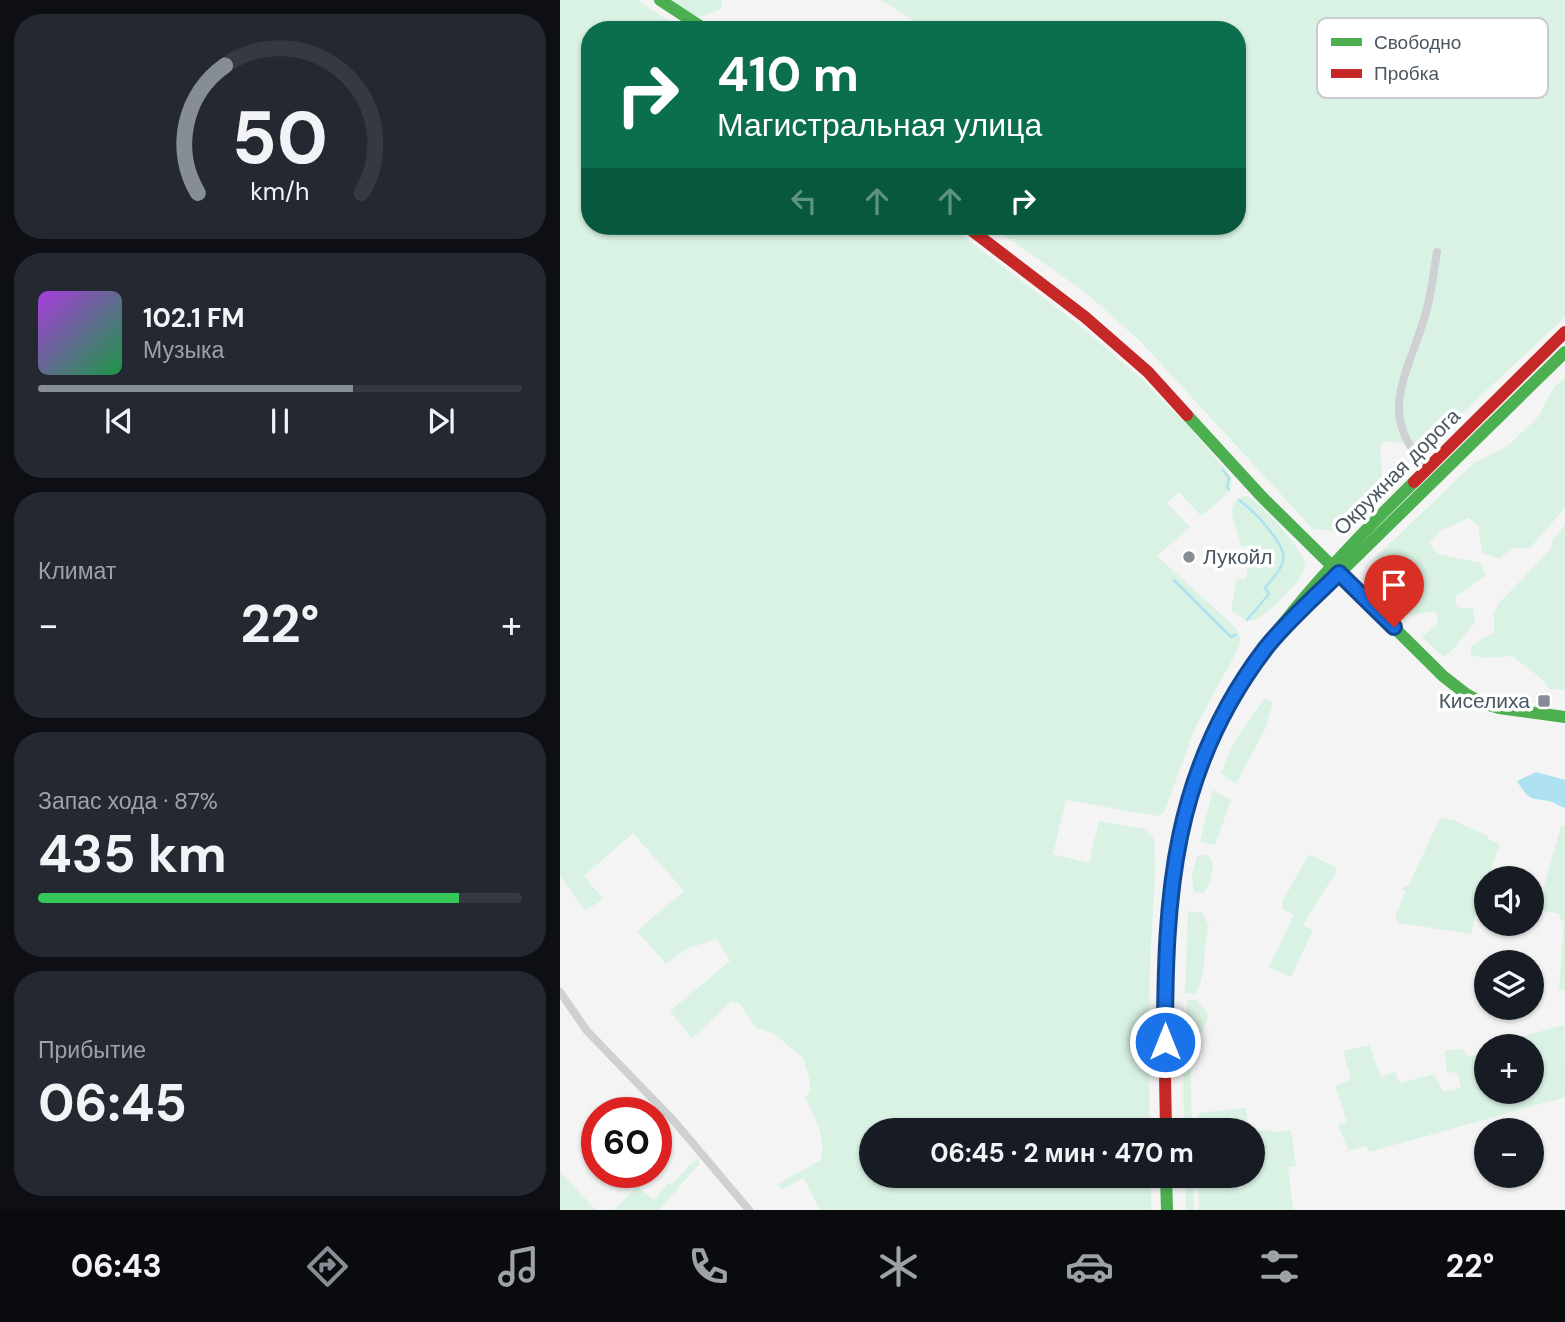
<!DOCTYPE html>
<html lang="ru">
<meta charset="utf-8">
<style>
:root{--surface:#171b24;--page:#242831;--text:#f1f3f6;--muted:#9ea1a6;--line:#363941;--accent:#868d94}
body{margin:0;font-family:"DM Sans",sans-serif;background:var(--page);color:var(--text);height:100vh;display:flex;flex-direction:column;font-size:26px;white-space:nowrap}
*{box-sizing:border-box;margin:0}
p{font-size:23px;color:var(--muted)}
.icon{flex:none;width:38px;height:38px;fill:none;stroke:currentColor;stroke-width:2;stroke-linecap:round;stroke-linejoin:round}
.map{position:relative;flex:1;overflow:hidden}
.drawer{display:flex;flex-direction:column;gap:14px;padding:14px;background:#0d0f14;width:560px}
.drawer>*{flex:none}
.guide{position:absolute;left:21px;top:21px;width:665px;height:214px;border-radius:28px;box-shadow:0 2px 5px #0004;background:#0b6e4f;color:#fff;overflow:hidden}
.buttons{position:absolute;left:914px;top:866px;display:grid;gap:14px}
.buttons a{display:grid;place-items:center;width:70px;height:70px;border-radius:50%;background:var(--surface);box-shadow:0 2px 5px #0004;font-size:35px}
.speed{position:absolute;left:21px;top:1097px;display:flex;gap:14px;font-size:35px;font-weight:700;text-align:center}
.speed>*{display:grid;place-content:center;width:91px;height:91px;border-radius:50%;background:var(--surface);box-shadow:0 2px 5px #0004;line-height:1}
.speed .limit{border:10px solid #d22;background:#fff;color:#111}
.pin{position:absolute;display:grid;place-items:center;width:60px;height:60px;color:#fff;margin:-72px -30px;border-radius:50% 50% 50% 0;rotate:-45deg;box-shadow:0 0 7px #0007}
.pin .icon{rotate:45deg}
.me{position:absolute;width:77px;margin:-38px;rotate:0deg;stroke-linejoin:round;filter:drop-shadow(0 0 5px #0008)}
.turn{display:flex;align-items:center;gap:24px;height:147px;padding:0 21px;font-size:32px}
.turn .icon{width:91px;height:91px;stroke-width:2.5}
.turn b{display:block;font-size:49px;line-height:60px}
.lanes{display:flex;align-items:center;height:66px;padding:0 21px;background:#0003;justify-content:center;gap:35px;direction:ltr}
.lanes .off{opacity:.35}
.big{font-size:52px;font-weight:700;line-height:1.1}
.drawer .widget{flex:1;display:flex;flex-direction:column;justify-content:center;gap:10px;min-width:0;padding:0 24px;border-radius:28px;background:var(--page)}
.drawer .dial{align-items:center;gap:0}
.dial svg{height:182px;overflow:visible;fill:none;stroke:var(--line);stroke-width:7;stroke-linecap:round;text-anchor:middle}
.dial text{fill:var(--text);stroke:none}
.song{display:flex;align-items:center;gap:21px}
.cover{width:84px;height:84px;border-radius:10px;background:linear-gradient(135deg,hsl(280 70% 55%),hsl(140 70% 35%))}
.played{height:7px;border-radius:4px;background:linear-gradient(90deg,var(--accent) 65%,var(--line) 65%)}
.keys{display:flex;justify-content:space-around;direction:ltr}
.heat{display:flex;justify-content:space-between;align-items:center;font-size:38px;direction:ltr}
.charge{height:10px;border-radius:5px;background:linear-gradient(90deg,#34c759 87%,var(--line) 0)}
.trip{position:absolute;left:299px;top:1118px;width:406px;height:70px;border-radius:35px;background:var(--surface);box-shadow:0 2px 5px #0004;font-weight:700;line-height:70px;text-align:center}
.tabs{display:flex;height:112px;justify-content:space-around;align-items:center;background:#090b0e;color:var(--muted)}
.tabs .icon{width:49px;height:49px}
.tabs .on{color:var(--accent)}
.tabs b{font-size:32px;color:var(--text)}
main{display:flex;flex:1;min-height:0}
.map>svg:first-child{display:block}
.green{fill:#d9f2e3}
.water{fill:#aee2f0}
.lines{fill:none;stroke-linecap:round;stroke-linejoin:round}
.stream{stroke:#aee2f0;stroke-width:2.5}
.street{stroke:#ced0d2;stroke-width:8}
.fast{stroke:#4caf50;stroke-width:12}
.jam{stroke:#c62828;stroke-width:12}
.route-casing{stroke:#114b97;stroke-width:18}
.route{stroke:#1a73e8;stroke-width:12}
.poi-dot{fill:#868d94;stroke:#fff;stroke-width:2.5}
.labels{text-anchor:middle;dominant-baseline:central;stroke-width:7;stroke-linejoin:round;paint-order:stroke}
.street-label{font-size:21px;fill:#4a5661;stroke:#fff}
.poi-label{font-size:21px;fill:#4a5661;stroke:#fff;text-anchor:start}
.key{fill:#fff;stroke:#c9ccd0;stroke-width:2}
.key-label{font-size:19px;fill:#4a5661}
</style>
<main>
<section class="drawer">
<div class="widget dial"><svg viewBox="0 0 100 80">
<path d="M14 69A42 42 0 1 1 86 69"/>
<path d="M14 69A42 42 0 0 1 26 13" stroke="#868d94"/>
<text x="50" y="56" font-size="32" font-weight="700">50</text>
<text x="50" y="72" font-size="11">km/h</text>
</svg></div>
<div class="widget">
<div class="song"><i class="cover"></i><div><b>102.1 FM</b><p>Музыка</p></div></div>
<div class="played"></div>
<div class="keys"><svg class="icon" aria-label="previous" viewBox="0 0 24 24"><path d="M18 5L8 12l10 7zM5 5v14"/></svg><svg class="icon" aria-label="pause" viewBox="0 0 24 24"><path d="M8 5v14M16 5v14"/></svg><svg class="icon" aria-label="next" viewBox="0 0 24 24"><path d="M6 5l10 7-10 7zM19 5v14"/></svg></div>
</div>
<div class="widget"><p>Климат</p>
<div class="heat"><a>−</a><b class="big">22°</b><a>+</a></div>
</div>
<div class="widget"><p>Запас хода · 87%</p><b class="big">435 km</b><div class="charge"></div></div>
<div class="widget"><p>Прибытие</p><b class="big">06:45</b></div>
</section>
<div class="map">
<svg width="1005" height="1210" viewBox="0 0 1005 1210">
<rect width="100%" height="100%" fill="#f4f4f4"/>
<g class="green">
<path d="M0,0H77L123,30H30V226H390L519,325L582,379L632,430L672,478C672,494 653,506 641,516L619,492L607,503L630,527L597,556L676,628L681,639L678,649L635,728L604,813L597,816L506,800L493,854L529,863L539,821L584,829L594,839C597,882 591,925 590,968C588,1022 589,1076 590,1130H312V1176H591V1210H260L243,1177L222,1190L218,1184L261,1160C266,1138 255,1117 245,1097L250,1092V1081L243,1058L213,1033L196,1028L179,1003L171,1001L132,1039L110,1011L170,961L157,939L128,948L106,964L77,931L124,891L73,833L24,876L43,899L25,911L0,876Z"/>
<path d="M111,0H162L161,9L140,17L124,10Z"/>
<path d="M321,0H1005V317L865,448L829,441L821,443C819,458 823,471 822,483C821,500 789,521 775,531L753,529L580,341L526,293L431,226H677V30H362L348,17Z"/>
<path d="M1005,378V508L970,548H952L939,559L922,553L918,525L908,518L880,531L869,543L878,554L921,563L925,576L895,597L897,607L913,609L915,623C904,634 896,649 883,657L862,637L878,623L876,611L852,615L834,608L817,593L811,570L817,556L914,463L949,445L978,417L994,387Z"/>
<path d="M685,496C699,500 744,550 745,565C745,579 706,616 693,621L684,619L671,610L677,579H686L690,547L681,546C679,529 660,505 685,496Z"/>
<path d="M1005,525V690L990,689L982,679L952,656L923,658L911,655V646L934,632V613L939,603L990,550L993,539Z"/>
<path d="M706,698L713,702L705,729L676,784L661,773C671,744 687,721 706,698Z"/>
<path d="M653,790L671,800L655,845L640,841Z"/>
<path d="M880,818L895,821L928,836V839L940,844L928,878L922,885L911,934L839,923L835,917L846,891L841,889L849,885Z"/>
<path d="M1001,826L1005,827V990L999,989L1004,921L1000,919L999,914L981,910L985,882Z"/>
<path d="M648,855L653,863L651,879L643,894L634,892L632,875L637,856Z"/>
<path d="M751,855L775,867L776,872L746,920L744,926L753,930L731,977L709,967L734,915L723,909L722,902L748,856Z"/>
<path d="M628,911L643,913L649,927C642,948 647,975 636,993L625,994Z"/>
<path d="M627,1000H637L649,1015L639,1038L626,1036Z"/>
<path d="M1004,1025L1005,1097L809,1152L806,1146L789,1151L779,1128V1124L787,1122L775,1085L791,1080L783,1051L809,1045L821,1077L835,1072L840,1083L874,1074L883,1092L901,1088L897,1073L887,1072L885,1050L903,1049L906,1056L926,1055V1092H971V1046H959L957,1038Z"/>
<path d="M623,1054H630L632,1130H624Z"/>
<path d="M686,1108L689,1130H639L638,1113Z"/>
<path d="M706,1130L716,1132L731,1130L736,1166L728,1167L733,1209L741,1210H639L638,1176H693V1131Z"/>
<path d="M139,1158V1164L99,1210H54L77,1186L94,1200L108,1183L112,1185L129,1165Z"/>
<path d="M0,1172L36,1210H0Z"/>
<path d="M625,1176H633L634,1210H626Z"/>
</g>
<path class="water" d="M976,772L1005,780V808C1001,807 998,805 995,803C972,795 972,806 957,781Z"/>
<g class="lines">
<g class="stream">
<path d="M663,470L669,478L667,486L669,490"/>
<path d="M679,500C691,509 701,519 710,531C732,558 725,563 705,588L709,594L687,620"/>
<path d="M614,580L671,637L676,635"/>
</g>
<g class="street">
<path d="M868,468C817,417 845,380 863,322C871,300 873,275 877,252"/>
<path d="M0,992L27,1031L114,1121L189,1210"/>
</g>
<g class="fast">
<path d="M100,0L146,30"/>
<path d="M627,415L702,497L779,573"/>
<path d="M779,573L883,676L906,694L922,703L939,708L1005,717"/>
<path d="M747,605L1005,352"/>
<path d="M641,765C684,652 770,565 854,482"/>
<path d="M606,1176L607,1210"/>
</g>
<g class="jam">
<path d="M406,226L525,317L588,372L627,415"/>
<path d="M854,482L1005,332"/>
<path d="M606,1130C604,1003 597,887 641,765"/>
</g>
</g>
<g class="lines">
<g class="route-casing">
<path id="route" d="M605,1042C605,895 612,771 705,649C727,621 754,598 779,573L834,627"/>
</g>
<use href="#route" class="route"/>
</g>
<g class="poi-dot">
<circle cx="629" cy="557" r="7"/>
<rect x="977" y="694" width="14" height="14" rx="3.5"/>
</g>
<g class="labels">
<g class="street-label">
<text transform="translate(837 472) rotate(-45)">Окружная дорога</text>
</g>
<g class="poi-label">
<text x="643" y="557">Лукойл</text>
<text x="970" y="701" text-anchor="end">Киселиха</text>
</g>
</g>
<rect x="757" y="18" width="231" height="80" rx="10" class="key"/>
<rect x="771" y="38" width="31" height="8" fill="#4caf50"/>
<rect x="771" y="69" width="31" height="9" fill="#c62828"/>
<g class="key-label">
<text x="814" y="49">Свободно</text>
<text x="814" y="80">Пробка</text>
</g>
</svg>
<div class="buttons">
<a><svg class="icon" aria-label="sound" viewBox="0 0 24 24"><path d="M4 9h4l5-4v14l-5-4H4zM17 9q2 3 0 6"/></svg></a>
<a><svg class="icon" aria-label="layers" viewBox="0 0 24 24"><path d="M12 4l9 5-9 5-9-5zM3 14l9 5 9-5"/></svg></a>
<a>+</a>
<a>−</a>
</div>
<div class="speed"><div class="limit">60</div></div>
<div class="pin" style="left:834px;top:627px;background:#d93025"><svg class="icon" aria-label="arrive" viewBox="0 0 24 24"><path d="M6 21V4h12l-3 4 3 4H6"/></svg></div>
<svg class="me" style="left:605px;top:1042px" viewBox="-20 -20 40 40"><circle r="17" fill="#1a73e8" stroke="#fff" stroke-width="3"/><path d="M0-11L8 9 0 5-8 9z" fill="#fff"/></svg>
<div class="trip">06:45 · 2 мин · 470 m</div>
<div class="guide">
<div class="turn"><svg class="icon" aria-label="right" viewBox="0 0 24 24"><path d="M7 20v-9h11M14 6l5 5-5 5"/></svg><div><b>410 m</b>Магистральная улица</div></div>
<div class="lanes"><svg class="icon off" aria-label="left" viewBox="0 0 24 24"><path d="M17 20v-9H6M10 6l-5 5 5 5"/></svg><svg class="icon off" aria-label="ahead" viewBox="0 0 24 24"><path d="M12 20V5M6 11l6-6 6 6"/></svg><svg class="icon off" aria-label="ahead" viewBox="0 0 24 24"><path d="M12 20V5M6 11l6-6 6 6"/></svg><svg class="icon" aria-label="right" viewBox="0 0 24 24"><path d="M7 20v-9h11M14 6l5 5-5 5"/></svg></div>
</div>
</div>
</main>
<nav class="tabs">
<b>06:43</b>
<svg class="icon on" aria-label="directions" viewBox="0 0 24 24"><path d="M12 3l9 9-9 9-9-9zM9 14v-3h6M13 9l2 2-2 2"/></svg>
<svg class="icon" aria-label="music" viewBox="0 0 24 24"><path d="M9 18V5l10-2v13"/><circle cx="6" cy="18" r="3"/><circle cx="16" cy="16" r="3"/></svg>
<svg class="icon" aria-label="phone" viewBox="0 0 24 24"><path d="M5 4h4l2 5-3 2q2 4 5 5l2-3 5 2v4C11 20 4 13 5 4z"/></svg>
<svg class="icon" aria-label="climate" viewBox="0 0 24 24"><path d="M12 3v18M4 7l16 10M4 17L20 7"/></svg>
<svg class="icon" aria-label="car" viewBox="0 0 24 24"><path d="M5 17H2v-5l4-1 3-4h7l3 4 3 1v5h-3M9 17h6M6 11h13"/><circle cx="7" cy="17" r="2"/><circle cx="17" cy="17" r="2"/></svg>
<svg class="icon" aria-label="filters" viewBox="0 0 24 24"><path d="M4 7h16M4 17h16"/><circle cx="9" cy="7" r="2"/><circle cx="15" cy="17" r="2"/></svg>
<b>22°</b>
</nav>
